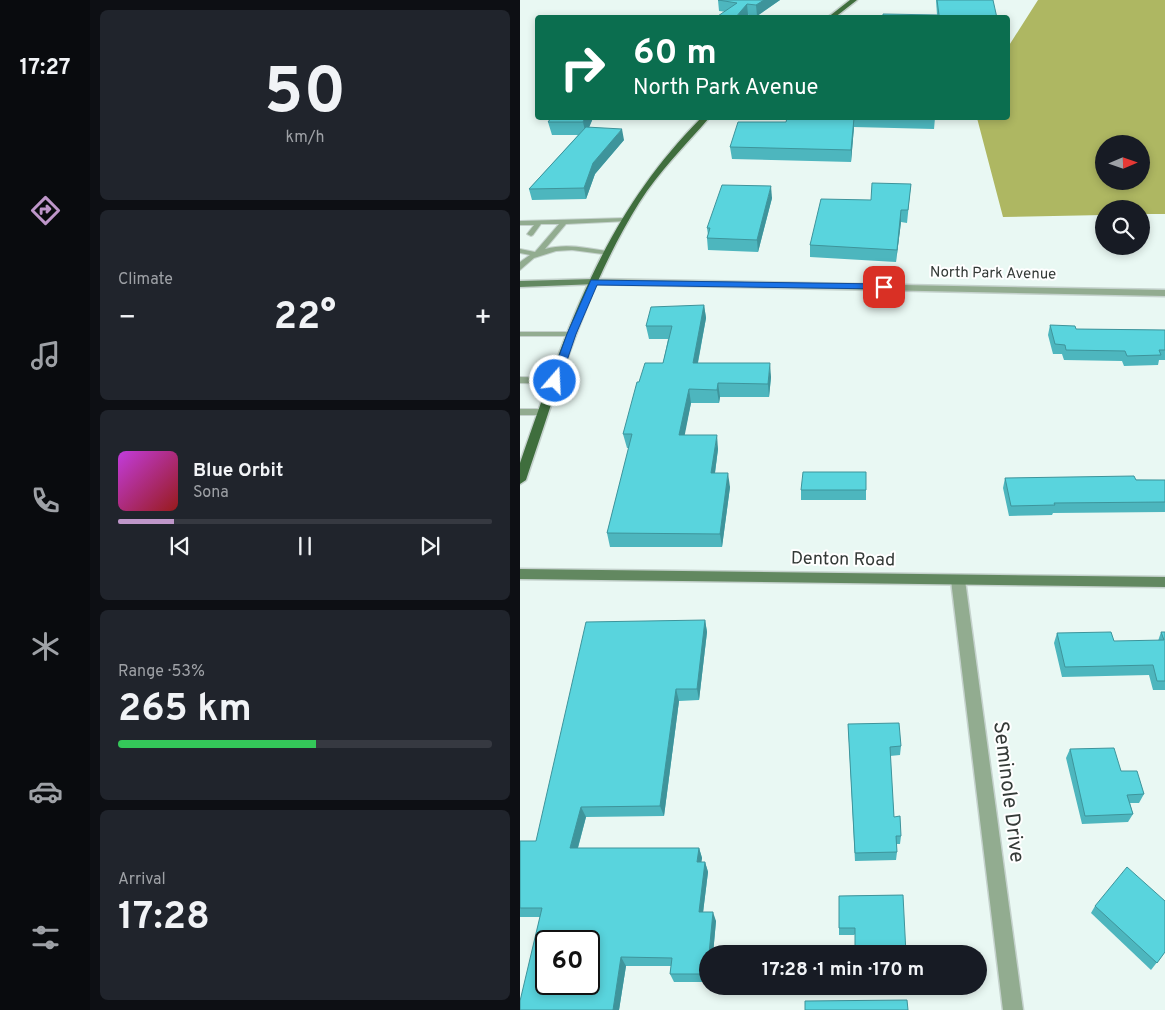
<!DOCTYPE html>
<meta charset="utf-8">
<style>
:root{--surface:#171b24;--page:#20242c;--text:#f1f3f6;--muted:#9ea1a6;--line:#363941;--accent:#be96c9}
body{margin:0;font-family:Overpass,sans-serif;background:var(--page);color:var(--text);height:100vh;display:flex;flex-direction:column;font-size:19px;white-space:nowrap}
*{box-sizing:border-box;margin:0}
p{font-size:16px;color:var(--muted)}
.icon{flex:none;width:28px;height:28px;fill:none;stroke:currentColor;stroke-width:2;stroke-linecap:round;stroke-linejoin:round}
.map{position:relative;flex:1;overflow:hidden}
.sheet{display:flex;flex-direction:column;gap:10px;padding:10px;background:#0d0f14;width:430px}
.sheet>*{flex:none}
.guide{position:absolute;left:15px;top:15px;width:475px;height:105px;border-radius:5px;box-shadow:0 2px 8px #0003;background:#0b6e4f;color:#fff;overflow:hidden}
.needle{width:32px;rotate:88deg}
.buttons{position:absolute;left:575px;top:135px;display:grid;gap:10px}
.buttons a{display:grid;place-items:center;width:55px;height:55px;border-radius:50%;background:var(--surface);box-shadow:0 2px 8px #0003;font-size:25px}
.speed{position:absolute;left:15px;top:930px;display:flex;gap:10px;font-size:25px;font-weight:700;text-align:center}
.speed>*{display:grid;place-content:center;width:65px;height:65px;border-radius:50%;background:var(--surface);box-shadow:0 2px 8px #0003;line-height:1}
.speed .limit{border:2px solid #111;border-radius:8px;background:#fff;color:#111}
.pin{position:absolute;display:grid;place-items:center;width:42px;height:42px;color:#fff;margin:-21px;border-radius:10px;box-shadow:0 2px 8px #0006}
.me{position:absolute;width:55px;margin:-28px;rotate:19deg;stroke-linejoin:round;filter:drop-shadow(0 0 4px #0008)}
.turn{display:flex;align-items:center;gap:18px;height:105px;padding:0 15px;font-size:22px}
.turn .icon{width:65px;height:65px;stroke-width:2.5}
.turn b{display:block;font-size:35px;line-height:42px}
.big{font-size:38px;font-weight:700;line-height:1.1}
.sheet .widget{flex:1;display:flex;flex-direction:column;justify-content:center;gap:8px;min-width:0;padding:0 18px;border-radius:8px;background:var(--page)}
.sheet .dial{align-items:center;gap:0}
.dial b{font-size:65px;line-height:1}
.song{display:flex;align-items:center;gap:15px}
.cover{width:60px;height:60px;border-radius:8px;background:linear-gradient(135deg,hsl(290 70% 55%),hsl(0 70% 35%))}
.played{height:5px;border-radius:2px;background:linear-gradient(90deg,var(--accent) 15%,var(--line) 15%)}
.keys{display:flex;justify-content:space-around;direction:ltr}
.heat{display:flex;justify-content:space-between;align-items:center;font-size:28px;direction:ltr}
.charge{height:8px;border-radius:4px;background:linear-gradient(90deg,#34c759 53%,var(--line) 0)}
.trip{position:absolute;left:179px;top:945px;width:288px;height:50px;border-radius:25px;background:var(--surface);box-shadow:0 2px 8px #0003;font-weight:700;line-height:50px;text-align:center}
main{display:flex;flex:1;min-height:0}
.dock{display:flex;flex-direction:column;width:90px;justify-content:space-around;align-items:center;background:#090b0e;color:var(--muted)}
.dock .icon{width:35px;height:35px}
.dock .selected{color:var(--accent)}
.dock b{font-size:22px;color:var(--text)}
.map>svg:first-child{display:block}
.forest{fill:#aeb762;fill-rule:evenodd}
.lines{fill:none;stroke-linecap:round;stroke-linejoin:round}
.lane-casing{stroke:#c5d2cd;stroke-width:2}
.street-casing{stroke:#c5d2cd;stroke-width:3}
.secondary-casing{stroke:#c5d2cd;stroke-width:3}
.primary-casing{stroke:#c5d2cd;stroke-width:3}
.lane{fill:#92ac90;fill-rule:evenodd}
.street{fill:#92ac90;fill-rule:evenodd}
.secondary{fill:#628860;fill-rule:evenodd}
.primary{fill:#3f6e3d;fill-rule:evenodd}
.wall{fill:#4db6be}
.shaded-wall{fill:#3e949b}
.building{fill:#59d4dd;stroke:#3e949b;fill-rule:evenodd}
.route{fill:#1a73e8;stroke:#114b97}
.labels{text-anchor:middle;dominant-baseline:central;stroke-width:4;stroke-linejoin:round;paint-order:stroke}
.far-street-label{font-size:15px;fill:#343a37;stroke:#fff}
.street-label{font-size:18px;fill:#343a37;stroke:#fff}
.near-street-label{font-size:21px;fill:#343a37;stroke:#fff}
</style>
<main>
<nav class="dock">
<b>17:27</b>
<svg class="icon selected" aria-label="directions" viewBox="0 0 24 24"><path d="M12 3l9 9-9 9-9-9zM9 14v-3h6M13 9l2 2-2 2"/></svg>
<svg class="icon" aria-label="music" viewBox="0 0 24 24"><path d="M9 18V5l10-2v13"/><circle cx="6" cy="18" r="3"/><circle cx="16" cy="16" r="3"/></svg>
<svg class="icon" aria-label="phone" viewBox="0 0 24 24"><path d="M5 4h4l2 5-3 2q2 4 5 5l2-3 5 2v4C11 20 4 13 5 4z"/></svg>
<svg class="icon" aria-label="climate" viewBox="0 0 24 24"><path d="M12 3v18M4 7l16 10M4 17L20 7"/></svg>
<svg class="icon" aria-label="car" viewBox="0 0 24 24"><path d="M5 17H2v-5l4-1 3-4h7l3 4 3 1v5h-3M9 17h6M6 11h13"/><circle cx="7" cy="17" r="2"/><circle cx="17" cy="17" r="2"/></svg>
<svg class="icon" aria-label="filters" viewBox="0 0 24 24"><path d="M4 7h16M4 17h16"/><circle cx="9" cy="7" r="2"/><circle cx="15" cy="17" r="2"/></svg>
</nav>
<section class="sheet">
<div class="widget dial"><b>50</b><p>km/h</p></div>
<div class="widget"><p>Climate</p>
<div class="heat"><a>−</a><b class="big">22°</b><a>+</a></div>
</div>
<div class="widget">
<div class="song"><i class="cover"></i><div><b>Blue Orbit</b><p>Sona</p></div></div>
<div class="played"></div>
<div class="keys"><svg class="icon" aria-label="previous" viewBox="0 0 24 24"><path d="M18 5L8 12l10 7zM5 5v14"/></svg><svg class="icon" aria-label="pause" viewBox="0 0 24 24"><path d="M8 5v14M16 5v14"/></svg><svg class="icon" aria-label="next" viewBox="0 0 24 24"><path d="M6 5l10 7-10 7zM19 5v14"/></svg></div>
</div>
<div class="widget"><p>Range · 53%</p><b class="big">265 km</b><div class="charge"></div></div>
<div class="widget"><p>Arrival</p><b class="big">17:28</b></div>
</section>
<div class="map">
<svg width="645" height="1010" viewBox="0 0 645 1010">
<rect width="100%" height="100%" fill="#e9f8f3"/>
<path class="forest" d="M518,0H645V214H621V209H584V215L483,217L457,118H488V47ZM584,144H621V181H584Z"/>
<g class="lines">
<g class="lane-casing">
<g id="lane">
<path d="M106,218L109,220L108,221L46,224L25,249C46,243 66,248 87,251L91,253L90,255L52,250L36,251L14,258L0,270V262L10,255L0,253V249L15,252L39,224H21L13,235L11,236L7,234L14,225H0V221Z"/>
<path d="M0,332H52L56,334L52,336H0Z"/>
<path d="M0,377L35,378L39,381L35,384L0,383Z"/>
<path d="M0,409H24L28,412L24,415H0Z"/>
</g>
</g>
<g class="street-casing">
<g id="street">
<path d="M74,279L645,290V296L71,284L69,282Z"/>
<path d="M438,575L443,576L445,580L503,1010H483L431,580L433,576Z"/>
</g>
</g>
<g class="secondary-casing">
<g id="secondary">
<path d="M74,279L79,282L77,284L0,287V281Z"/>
<path d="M0,569L645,577V587L0,579Z"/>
</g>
</g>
<g class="primary-casing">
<g id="primary">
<path d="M330,0H337L314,18H307Z"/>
<path d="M181,118H189C165,146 139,171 119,203C66,288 38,386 6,480L0,484V463C46,332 81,219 181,118Z"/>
</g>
</g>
<use href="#lane" class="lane"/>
<use href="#street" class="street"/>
<use href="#secondary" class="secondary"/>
<use href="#primary" class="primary"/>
</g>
<g class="wall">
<path d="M198,0H260L237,16L199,11Z"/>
<path d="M416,0H473L417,15Z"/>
<path d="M31,118H73L69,127L104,140L75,174L66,199L12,200L9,189L58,135H32L28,122Z"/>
<path d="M267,118H415L414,129L334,127L331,162L212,159L210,147L266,122Z"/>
<path d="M391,184L387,223L381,222L376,262L290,257V245L351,200Z"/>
<path d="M252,198L238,252L188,250L187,238L188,235L187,228Z"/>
<path d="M184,305L186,318L178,363L251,377L249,397H200L199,403H171L164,435L198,449L195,473L210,487L202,547H90L87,533L109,448H107L103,434L119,382L143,363L148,339H129L126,326Z"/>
<path d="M530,325L556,329L645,330V360H639L638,365L604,366L602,361L544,360L542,354H533L528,335Z"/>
<path d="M346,472V500H281V490Z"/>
<path d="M485,478L645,480V512L533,513L532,515L489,516L483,488Z"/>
<path d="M185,620L187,632L179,700L159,701L144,816L66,817L58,848H179L182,858L181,862H185L188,872L183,912L196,921L193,954H188V982H154L150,974L151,966H106L99,1010H0L20,917H0V841H16Z"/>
<path d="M641,632H645V690H633L629,675L542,677L534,643L537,633L594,641H638Z"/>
<path d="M328,724L381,746L380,755L370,756L374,817L381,836L380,844H376L377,852L376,860L335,861Z"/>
<path d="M550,749L601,771L624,794L619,803H610L613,814L608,822L562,824L546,758Z"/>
<path d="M383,895L334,935H319V896Z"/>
<path d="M575,906L645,952L631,970L571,913Z"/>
</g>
<g class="shaded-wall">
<path d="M244,0H260L237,16L236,5Z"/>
<path d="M227,4L228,15L226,18H215Z"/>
<path d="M65,118H73L66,135L63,122Z"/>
<path d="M334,118V127L331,162V150Z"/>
<path d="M102,129L104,140L75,174L66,199L64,188L73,163Z"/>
<path d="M251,186L252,198L238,252L237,240Z"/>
<path d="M381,210V222L376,262L377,250Z"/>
<path d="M184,305L186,318L175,377L173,363Z"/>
<path d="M250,363L251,377L249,397L248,384Z"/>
<path d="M198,383L200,397L199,403L197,390Z"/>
<path d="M169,389L171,403L162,449L159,435Z"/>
<path d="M197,435L198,449L193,487L191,473Z"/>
<path d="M208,473L210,487L202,547L200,534Z"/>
<path d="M185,620L187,632L179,700L177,689Z"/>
<path d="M156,689L159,701L144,816L140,806Z"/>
<path d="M61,807L66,817L55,858L50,848Z"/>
<path d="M179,848L182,858L180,872L177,862Z"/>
<path d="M185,862L188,872L182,921L179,912Z"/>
<path d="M193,912L196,921L193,954H189Z"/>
<path d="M101,957L106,966L99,1010H93Z"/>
</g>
<g class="building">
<path d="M198,0H244L236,5L227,4L215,18H195L217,3Z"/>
<path d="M417,0H473L477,18H363V14L419,15Z"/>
<path d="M31,118H65L63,122H28Z"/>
<path d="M267,118H334L331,150L210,147L218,122H266Z"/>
<path d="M66,127L102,129L73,163L64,188L9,189Z"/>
<path d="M352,183L391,184L388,210H381L377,250L290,245L301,199L351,200Z"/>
<path d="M202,185L251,186L237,240L187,238L190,228H187Z"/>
<path d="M184,305L173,363H250L248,384L198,383L197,390L169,389L159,435H197L191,473H208L200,534L87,533L112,434H103L117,382H119L125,363H143L152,326H126L131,307Z"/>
<path d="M530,325L555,326L556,329L645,330V350H639L641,355L607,356L605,351L546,350L545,345L535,344Z"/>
<path d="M283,472H346V490H281Z"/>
<path d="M614,476L616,480H645V502L534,503L535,505L491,506L485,478Z"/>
<path d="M185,620L177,689H156L140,806L61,807L50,848H179L177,862H185L179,912H193L189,954H188L187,974H150L152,958L101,957L93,1010H0V1001L22,908H0V841H16L66,622ZM26,941H69V984H26Z"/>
<path d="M591,632L594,641L644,640L641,632H645V681H637L633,665L545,667L537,633Z"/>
<path d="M379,723L381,746L370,747L374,817L380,816L381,836H376L377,852L335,853L328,724Z"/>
<path d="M594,748L601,771H617L624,794L607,795L613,814L565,816L550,749Z"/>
<path d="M607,867L645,901V952L637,963L575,906Z"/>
<path d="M383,895L386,954H335V928H319V896Z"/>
<path d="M387,1000L388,1010H285V1001Z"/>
</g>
<path class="route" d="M71,280L364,284L368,287L364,289L77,285L56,334L40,381L39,383H32L30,381L47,334Z"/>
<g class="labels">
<g class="far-street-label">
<text transform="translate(473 274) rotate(1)">North Park Avenue</text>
</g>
<g class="street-label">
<text transform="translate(323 560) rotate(1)">Denton Road</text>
</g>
<g class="near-street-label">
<text transform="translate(488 792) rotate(83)">Seminole Drive</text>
</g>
</g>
</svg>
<div class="buttons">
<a><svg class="needle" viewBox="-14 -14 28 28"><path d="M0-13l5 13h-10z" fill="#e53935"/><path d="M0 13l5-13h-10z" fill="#9ea1a6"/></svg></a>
<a><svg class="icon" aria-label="search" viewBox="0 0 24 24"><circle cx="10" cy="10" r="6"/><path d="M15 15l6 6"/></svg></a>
</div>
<div class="speed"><div class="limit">60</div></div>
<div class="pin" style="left:364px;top:287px;background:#d93025"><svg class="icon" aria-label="arrive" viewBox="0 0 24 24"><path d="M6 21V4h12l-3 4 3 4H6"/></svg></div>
<svg class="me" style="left:35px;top:381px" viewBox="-20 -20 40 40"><circle r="17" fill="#1a73e8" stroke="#fff" stroke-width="3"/><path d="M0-11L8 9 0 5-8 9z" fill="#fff"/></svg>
<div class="trip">17:28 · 1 min · 170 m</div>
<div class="guide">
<div class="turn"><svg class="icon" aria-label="right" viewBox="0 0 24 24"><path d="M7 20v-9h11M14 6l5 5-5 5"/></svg><div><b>60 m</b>North Park Avenue</div></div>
</div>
</div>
</main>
